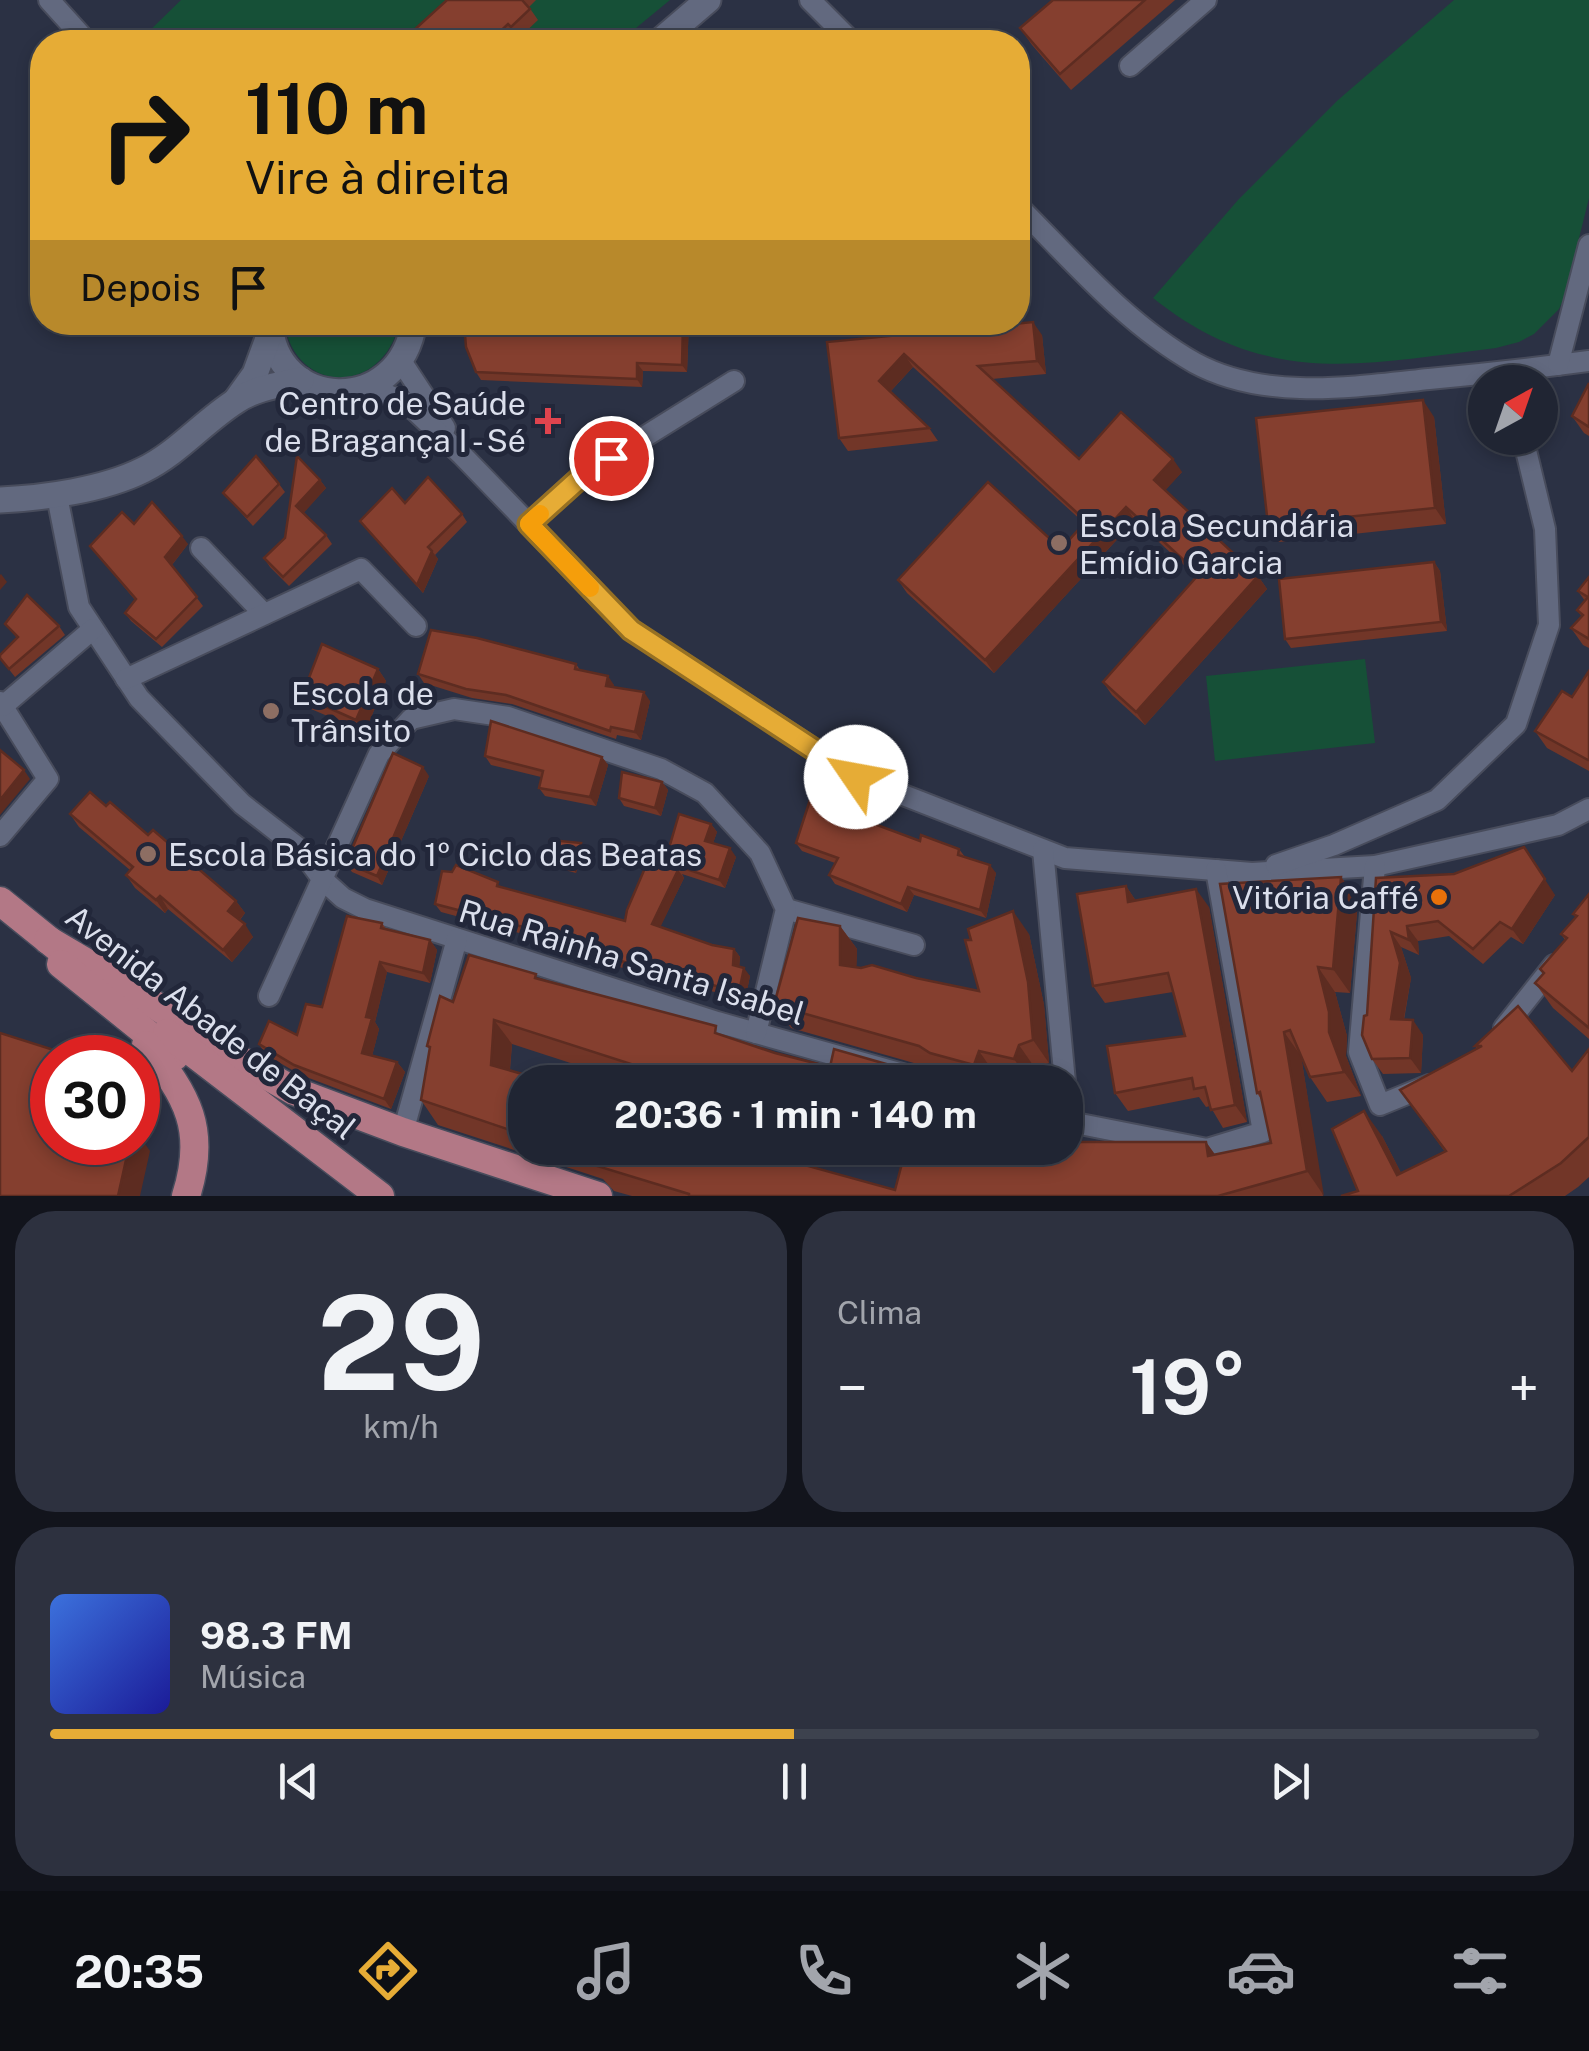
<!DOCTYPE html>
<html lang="pt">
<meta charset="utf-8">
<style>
:root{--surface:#202533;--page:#2d313f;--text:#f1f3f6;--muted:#a2a5ac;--line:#3d424e;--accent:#e6ac36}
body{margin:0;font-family:"Public Sans",sans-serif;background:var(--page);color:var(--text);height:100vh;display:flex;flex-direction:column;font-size:38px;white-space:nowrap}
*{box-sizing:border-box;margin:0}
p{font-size:32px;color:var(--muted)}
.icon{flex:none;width:55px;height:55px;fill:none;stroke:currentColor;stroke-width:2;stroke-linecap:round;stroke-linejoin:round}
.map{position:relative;height:1196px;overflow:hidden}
.drawer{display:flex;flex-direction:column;gap:15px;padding:15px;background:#12141c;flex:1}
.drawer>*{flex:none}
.top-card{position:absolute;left:30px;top:30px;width:1000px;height:305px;border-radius:40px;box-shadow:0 5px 15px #0003,0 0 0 2px var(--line);background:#e6ac36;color:#111;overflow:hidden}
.needle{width:65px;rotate:40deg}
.tools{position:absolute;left:1468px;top:365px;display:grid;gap:20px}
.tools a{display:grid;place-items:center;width:90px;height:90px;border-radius:50%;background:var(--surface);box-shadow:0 5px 15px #0003,0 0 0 2px var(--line);font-size:50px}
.speed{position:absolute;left:30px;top:1035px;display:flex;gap:20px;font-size:50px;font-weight:700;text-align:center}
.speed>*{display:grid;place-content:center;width:130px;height:130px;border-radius:50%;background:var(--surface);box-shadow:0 5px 15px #0003,0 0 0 2px var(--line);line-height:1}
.speed .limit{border:15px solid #d22;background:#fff;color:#111}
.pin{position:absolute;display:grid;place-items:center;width:85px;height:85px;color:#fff;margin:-42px;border:5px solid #fff;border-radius:50%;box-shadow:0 2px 10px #0007}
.me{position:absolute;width:110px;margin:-55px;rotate:303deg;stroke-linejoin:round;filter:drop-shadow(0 0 8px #0008)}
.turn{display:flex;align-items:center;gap:35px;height:210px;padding:0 50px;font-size:45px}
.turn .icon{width:130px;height:130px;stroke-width:2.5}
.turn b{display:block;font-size:70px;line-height:85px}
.then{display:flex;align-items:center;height:95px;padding:0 50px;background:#0003;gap:20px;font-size:38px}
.big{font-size:75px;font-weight:700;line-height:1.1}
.drawer .widget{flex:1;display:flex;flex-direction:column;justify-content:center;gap:15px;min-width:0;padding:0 35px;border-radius:40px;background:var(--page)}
.drawer .dial{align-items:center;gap:0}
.dial b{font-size:130px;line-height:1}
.song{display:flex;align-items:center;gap:30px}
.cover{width:120px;height:120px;border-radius:15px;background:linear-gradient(135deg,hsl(220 70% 55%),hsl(240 70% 35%))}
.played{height:10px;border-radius:5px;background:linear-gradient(90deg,var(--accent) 50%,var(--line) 50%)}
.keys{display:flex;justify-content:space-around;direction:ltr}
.heat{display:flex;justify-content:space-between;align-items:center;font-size:55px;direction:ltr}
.drawer .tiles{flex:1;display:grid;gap:15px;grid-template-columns:1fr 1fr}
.widget:last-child{grid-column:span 2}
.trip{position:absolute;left:508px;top:1065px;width:575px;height:100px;border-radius:40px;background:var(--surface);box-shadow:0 5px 15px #0003,0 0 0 2px var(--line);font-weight:700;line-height:100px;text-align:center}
.tabs{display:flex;height:160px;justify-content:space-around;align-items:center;background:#0d0f14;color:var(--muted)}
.tabs .icon{width:70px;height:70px}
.tabs .selected{color:var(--accent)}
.tabs b{font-size:45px;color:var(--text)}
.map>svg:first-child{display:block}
.green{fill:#165037}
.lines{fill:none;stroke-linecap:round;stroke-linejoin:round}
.minor-casing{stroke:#484c5c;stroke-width:24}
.tertiary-casing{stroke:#484c5c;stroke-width:29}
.primary-casing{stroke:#484c5c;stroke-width:31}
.minor{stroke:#62697f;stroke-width:20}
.tertiary{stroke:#62697f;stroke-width:25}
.primary{stroke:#b37886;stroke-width:28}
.wall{fill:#723628}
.shaded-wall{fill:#5d2c21}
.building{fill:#853f2f;stroke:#5d2c21;stroke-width:2.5}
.route-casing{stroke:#967023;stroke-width:25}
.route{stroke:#e6ac36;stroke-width:18}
.slow{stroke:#f59e0b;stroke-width:18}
.health-dot{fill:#e0444e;stroke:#22273a;stroke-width:4}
.education-dot{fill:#8d6e63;stroke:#22273a;stroke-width:4}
.food-dot{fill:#e8710a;stroke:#22273a;stroke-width:4}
.labels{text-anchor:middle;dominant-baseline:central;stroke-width:10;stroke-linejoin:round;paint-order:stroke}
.poi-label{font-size:32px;fill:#dbdfec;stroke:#22273a;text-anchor:start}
.street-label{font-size:32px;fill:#dbdfec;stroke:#22273a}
</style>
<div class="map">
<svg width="1589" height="1196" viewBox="0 0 1589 1196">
<rect width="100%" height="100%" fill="#2b3144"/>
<g class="green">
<path d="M181,0H670L619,42H138Z"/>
<path d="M1454,0H1589V198L1564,298L1559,309L1534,334L1519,342L1496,348C1363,364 1267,389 1153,298L1238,200L1338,100Z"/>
<path d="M284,322H399V324C382,396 295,395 284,322Z"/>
<path d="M1365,659L1375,743L1215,761L1206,676Z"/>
</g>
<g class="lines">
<g class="minor-casing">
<g id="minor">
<path d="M49,0L87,42"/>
<path d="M810,0L852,42"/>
<path d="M1130,66L1206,0"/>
<path d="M1018,206C1073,261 1126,324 1195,363C1265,401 1354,387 1429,379C1483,374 1536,368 1589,361"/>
<path d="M401,361L445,428"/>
<path d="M1558,365L1589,245"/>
<path d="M369,387L407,403L462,455L631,630L857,777L1065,858L1252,873L1375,866L1558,825L1589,809"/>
<path d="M57,496L79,607L139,698L242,804L301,850L323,880L343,898L365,909L717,1022L931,1082"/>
<path d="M529,524L580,477L734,381"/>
<path d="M201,548L264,614"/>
<path d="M126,679L361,569L416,626"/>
<path d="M0,702L48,779L0,836"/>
<path d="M3,706L93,629"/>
<path d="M1043,850L1065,1082"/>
<path d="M1276,865L1334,845L1437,800L1516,724L1549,625L1545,529L1523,438"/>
<path d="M1375,866L1359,1052L1380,1105L1429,1085"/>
<path d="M786,909L914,945"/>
<path d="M269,996L379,754L411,719L454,709L508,717L661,769L705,793L760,853L786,909L756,1033"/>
<path d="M1504,1028L1554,965"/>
<path d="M1065,1121L1207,1149L1263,1132L1216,870"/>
<path d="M403,1132L457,939"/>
</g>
</g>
<g class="tertiary-casing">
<g id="tertiary">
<path d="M659,42L708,0"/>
<path d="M270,322C274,412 400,418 414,322"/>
<path d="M237,399L255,374L270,333"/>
<path d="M0,500C44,498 103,490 143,470C178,453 203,422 236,401C255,388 279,385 301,380"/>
</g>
</g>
<g class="primary-casing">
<g id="primary">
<path d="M0,901L62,951"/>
<path d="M48,940L121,983L238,1059L294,1091L403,1132L598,1196"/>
<path d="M61,964L175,1056"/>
<path d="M167,1033L380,1196"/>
<path d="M146,1045C188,1096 207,1130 186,1196"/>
</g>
</g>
<use href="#minor" class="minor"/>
<use href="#tertiary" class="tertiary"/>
<use href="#primary" class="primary"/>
</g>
<g class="wall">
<path d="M447,0H536L529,7L538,20L519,38L516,36L508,42H401Z"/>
<path d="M1053,0H1175L1071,90L1032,45L1020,28Z"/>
<path d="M689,322L687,372L643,371L642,387L481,380L476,372Z"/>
<path d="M1042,335L1046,374L992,379L1079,459L1182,472L1165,490L1258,576L1267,589L1145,725L1112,695L1103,682L1197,577L1135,520L994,673L907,593L898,580L1061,549L1084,523L913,367L890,392L929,428L938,441L848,451L839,438L827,342Z"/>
<path d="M1589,383V436L1584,433L1572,416Z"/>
<path d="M1434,417L1446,524L1279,542L1268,525Z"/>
<path d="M320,480L326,488L303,513L326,535L332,544L289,586L270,567L264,558L285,538Z"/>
<path d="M279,484L285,492L253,526L223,493Z"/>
<path d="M405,503L462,514L467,522L435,555L438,559L423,593L360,521Z"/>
<path d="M134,524L188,544L172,565L203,606L162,647L131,621L125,613L135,600L90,546Z"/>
<path d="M1434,562L1440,571L1447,631L1291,648L1285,639Z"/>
<path d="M1589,577V648L1583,645L1571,628L1582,617L1577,610L1585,601L1578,591Z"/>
<path d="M5,624L59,626L65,635L15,677L0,658L17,638Z"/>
<path d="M576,664L580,670L614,685L613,687L650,701L641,740L617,735L616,739L512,704L472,698L424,683L418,674Z"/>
<path d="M378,669L386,681L365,732L311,709L302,696Z"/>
<path d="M1589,671V771L1547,748L1535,731L1572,697Z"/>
<path d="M485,756L602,757L608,765L596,806L545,796L539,788L541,777L491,765Z"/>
<path d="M429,776L382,885L352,872L346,863Z"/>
<path d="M662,782L668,790L661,816L624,806L619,798Z"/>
<path d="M106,806L236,901L245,913L240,920L253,937L232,962L168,909L165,913L135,888L126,875L130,870L79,827L70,814Z"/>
<path d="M711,824L717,832L713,843L736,857L725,888L682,874L684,878L660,927L712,945L734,949L740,957L739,967L750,976L745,1000L581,957L575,948L441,912L435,904L501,887L625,921L668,867L665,862Z"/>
<path d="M920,841L959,849L965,857L996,873L986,918L914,895L907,912L835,884L829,875L835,863L802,851L796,843Z"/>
<path d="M581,843L584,847L576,873L550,866L547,862Z"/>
<path d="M1341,877L1358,901L1350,993L1335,992L1347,1036L1346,1056L1361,1096L1327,1102L1310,1077L1301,1056L1323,1196H632L614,1191L603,1179L438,1125L421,1100L430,1050L427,1046L453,1002L539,979L775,1053L830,1067L893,1066L905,1082H629L512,1044L510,1070L525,1082V1148H743L895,1190L901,1167L866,1158L835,1148H1065L1082,1142H1206L1215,1155L1271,1143L1261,1099L1257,1093Z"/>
<path d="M1376,878L1555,895L1523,944L1511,937L1483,964L1449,936L1418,941L1419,955L1401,947L1411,978L1404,1020L1423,1035L1421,1073L1383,1074L1372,1059L1367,1015Z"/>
<path d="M1126,886L1136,901L1209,907L1247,1122L1223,1128L1210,1106L1206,1107L1199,1097L1128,1111L1115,1093L1185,1036L1173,992L1105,1003L1093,986Z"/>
<path d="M1589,894V1039L1553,1008L1535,983L1543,974L1540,969L1565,940L1561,934L1576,918L1573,914Z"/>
<path d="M382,923L386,929L430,940L437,950L430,983L387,972L375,1022L379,1029L372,1056L397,1062L405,1072L391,1109L301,1075L266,1055L259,1044L297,1035L322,1007Z"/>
<path d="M840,926L857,949L856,968L979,991L1029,934L1044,1005L1049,1063L1035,1068L1030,1082L995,1074L992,1082H969L946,1076L935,1069L791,1028L774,1005Z"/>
<path d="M1518,1006L1572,1071L1589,1049V1177L1578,1187L1565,1196H1341L1358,1191L1382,1136L1401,1173L1445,1152L1400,1090L1477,1049L1475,1046Z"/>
</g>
<g class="shaded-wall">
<path d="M683,322H689L687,372L682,365Z"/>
<path d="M1033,322L1042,335L1046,374L1037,361Z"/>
<path d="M904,354L913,367L888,394L879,381Z"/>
<path d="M637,363L643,371L642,387L637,379Z"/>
<path d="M1423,400L1434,417L1446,524L1435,508Z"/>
<path d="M1173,459L1182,472L1163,493L1154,480Z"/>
<path d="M320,480L326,488L302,515L296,506Z"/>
<path d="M1126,507L1135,520L994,673L985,660Z"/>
<path d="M182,536L188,544L171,566L165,557Z"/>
<path d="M432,551L438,559L423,593L417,585Z"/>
<path d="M1434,562L1440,571L1447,631L1441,622Z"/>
<path d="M1,574L7,582L0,590V575Z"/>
<path d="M1258,576L1267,589L1145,725L1136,712Z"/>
<path d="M378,669L386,681L365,732L356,720Z"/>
<path d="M608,676L614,685L612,694L606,686Z"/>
<path d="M644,692L650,701L641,740L635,732Z"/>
<path d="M602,757L608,765L596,806L590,797Z"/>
<path d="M423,767L429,776L382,885L377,876Z"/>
<path d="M24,770L30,779L0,815V800Z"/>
<path d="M662,782L668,790L661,816L655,808Z"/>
<path d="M711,824L717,832L711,849L705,841Z"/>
<path d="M581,843L584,847L576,873L573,868Z"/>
<path d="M1524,847L1555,895L1523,944L1512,929Z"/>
<path d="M730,848L736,857L725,888L719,880Z"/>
<path d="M990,865L996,873L986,918L980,910Z"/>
<path d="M678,870L684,878L658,932L652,924Z"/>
<path d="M1341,877L1358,901L1350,993L1333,969Z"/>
<path d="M1126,886L1138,904L1128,902Z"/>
<path d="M908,887L914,895L907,912L901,904Z"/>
<path d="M1196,889L1209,907L1247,1122L1235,1105Z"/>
<path d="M160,896L168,909L165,913L156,900Z"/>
<path d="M236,901L245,913L237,923L228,911Z"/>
<path d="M1013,911L1029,934L1044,1005L1049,1063L1033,1040Z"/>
<path d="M245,924L253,937L232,962L223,950Z"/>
<path d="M840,926L857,949L856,988L840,965Z"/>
<path d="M1407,926L1418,941L1419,955L1409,940Z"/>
<path d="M1391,932L1401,947L1411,978L1401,1034L1391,1019Z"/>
<path d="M430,940L437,950L430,983L423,973Z"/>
<path d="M734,949L740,957L739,974L733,965Z"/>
<path d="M380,962L387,972L375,1022L379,1029L370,1064L362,1053L366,1017Z"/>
<path d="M1318,967L1335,992L1347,1036L1346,1056L1361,1096L1344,1072L1329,1032Z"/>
<path d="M744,968L750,976L745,1000L739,992Z"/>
<path d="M494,1020L512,1044L508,1089L491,1065Z"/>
<path d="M1413,1020L1423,1035L1421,1073L1410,1058Z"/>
<path d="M1284,1032L1301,1056L1324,1196L1307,1171Z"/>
<path d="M1019,1045L1035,1068L1030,1082L1014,1059Z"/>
<path d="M979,1051L995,1074L992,1082H986L974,1065Z"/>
<path d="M397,1062L405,1072L391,1109L384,1099Z"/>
<path d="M893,1066L905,1082H890Z"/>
<path d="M1364,1111L1382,1136L1413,1196L1397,1175Z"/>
<path d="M1068,1122L1086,1147L1070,1142Z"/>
<path d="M138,1134L150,1151L140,1196H118L130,1142H138Z"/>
<path d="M1206,1142L1224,1167L1208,1156Z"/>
</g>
<g class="building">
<path d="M447,0H522L530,9L511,27L508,24L489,42H401Z"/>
<path d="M1053,0H1145L1060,74L1020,28Z"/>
<path d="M464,322H683L682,365L637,363V379L476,372L466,347Z"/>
<path d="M1033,322L1037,361L978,366L1079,459L1121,412L1173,459L1154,480L1258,576L1136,712L1103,682L1199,574L1126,507L985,660L898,580L988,482L1061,549L1086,521L904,354L879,381L929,428L839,438L827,342Z"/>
<path d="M1589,383V427L1572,416Z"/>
<path d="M1423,400L1435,508L1268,525L1256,418Z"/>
<path d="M256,456L279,484L247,517L223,493Z"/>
<path d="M297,456L320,480L296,506L326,535L283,577L264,558L285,538Z"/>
<path d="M428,477L462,514L428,547L432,551L417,585L360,521L392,488L405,503Z"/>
<path d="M152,502L182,536L165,557L197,597L156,639L125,613L136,599L90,546L122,512L134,524Z"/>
<path d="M1434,562L1441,622L1285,639L1279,579Z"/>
<path d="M1589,577V639L1571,628L1583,615L1577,610L1588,597L1578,591Z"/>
<path d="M27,595L59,626L9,669L0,658V655L18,637L5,624Z"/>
<path d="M431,630L477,638L576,664L575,669L608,676L606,686L644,692L635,732L611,727L610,731L506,695L466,689L418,674Z"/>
<path d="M322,644L378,669L356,720L302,696Z"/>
<path d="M1589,671V759L1588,760L1535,731L1562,691L1572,697Z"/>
<path d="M491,721L602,757L590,797L539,788L543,771L485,756Z"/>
<path d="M0,750L24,770L0,800Z"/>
<path d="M393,753L423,767L377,876L346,863Z"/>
<path d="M622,772L662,782L655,808L619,798Z"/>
<path d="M90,792L106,806L110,802L148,835L153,830L236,901L228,911L245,924L223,950L160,896L156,900L126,875L133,867L70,814Z"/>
<path d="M810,800L920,841L921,835L959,849L958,855L990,865L980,910L908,887L901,904L829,875L838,858L796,843Z"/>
<path d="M679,814L711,824L705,841L730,848L719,880L665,862Z"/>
<path d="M550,840L581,843L573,868L547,862Z"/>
<path d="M1524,847L1545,879L1512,929L1500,922L1473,949L1438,921L1407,926L1409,940L1391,932L1400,963L1391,1019L1413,1020L1410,1058L1372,1059L1362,1035L1364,1016L1367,1015L1376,878L1454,874Z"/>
<path d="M648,861L678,870L652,924L712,945L734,949L733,965L744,968L739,992L575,949L577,941L435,904L442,871L452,872L456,865L498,882L497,886L625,921L627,910Z"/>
<path d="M1341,877L1333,969L1318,967L1329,1012V1032L1344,1072L1310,1077L1290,1030L1284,1032L1307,1171L1218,1196H689V1194L597,1166L586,1155L564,1148H743L895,1190L906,1148H903H1065V1122H1068L1070,1142H1206L1208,1156L1271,1143L1260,1092L1257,1093L1220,884Z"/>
<path d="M1126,886L1128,902L1196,889L1235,1105L1211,1110L1205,1087L1194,1089L1192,1078L1115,1093L1107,1046L1185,1036L1168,973L1093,986L1077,894Z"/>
<path d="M1589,894V1028L1535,983L1544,973L1540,969L1567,938L1561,934L1577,916L1573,914Z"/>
<path d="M1013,911L1028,982L1033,1040L1019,1045L1014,1059L979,1051L974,1065L930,1053L919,1046L774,1005L798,918L840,926V965L861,968L872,965L916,978L979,991L965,940H971L968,929Z"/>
<path d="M347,916L382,923L381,928L430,940L423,973L380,962L366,1017L372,1018L362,1053L397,1062L384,1099L294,1065L259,1044L269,1021L297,1035L306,1004L322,1007Z"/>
<path d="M469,955L536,974L535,978L716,1026L715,1033L775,1053L830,1067L834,1049L893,1066L890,1082H892H687L494,1020L491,1065L550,1082H525V1135L421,1100L430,1047L427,1046L440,996L453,1002Z"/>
<path d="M1518,1006L1572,1071L1589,1049V1137L1561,1163L1509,1196H1341L1358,1191L1332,1129L1364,1111L1397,1175L1446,1151L1400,1090L1482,1046H1475Z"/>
<path d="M0,1033L79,1058H52V1142H130L118,1196H0Z"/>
</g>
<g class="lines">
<g class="route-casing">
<path id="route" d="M611,458L580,478L529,524L631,630L856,777"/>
</g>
<use href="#route" class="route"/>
<path class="slow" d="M540,514L529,524L590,588"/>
</g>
<path class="health-dot" d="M543 406h10v10h10v10h-10v10h-10v-10h-10v-10h10z"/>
<g class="education-dot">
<circle cx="1059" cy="543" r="10"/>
<circle cx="271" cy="711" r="10"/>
<circle cx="148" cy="854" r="10"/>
</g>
<circle class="food-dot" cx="1439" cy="897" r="10"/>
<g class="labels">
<g class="poi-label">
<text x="526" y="403" text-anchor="end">Centro de Saúde<tspan x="526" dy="37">de Bragança I - Sé</tspan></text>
<text x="1079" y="525">Escola Secundária<tspan x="1079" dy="37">Emídio Garcia</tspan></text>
<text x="291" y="693">Escola de<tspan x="291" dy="37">Trânsito</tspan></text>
<text x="168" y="854">Escola Básica do 1º Ciclo das Beatas</text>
<text x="1419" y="897" text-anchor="end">Vitória Caffé</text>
</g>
<g class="street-label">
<text transform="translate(632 962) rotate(17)">Rua Rainha Santa Isabel</text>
<text transform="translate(211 1022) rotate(38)">Avenida Abade de Baçal</text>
</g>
</g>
</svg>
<div class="tools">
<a><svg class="needle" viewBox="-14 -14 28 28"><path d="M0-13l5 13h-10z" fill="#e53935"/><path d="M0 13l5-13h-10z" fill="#a2a5ac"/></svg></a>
</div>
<div class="speed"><div class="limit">30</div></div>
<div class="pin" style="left:611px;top:458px;background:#d93025"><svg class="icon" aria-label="arrive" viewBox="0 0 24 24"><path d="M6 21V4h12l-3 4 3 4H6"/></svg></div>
<svg class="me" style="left:856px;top:777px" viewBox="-20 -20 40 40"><circle r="19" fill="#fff"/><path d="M0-13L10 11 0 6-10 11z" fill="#e6ac36"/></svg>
<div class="trip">20:36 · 1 min · 140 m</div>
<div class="top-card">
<div class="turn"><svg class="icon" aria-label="right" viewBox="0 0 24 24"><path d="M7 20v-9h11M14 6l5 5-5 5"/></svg><div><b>110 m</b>Vire à direita</div></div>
<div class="then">Depois<svg class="icon" aria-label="arrive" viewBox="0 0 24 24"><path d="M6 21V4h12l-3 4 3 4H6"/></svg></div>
</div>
</div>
<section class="drawer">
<div class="tiles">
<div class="widget dial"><b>29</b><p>km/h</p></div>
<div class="widget"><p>Clima</p>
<div class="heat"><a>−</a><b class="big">19°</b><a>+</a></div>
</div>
<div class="widget">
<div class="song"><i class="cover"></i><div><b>98.3 FM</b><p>Música</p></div></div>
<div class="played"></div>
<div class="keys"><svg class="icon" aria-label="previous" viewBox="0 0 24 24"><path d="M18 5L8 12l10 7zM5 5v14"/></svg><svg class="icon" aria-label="pause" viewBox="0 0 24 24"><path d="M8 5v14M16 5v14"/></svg><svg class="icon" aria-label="next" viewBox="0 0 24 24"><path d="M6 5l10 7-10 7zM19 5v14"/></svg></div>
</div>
</div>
</section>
<nav class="tabs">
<b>20:35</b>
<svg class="icon selected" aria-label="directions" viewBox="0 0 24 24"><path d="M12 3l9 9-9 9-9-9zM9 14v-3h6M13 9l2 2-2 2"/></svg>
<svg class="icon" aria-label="music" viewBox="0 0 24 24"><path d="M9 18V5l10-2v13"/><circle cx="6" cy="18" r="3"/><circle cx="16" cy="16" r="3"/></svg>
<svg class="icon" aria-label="phone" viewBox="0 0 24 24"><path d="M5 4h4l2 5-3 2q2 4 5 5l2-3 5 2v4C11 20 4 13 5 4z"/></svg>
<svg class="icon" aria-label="climate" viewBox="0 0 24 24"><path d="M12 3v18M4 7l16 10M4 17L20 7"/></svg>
<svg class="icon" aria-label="car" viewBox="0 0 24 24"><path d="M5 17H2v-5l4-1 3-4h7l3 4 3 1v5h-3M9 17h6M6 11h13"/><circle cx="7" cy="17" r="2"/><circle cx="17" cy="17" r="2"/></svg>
<svg class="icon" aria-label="filters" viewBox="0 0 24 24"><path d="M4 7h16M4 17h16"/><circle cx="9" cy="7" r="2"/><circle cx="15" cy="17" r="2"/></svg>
</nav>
